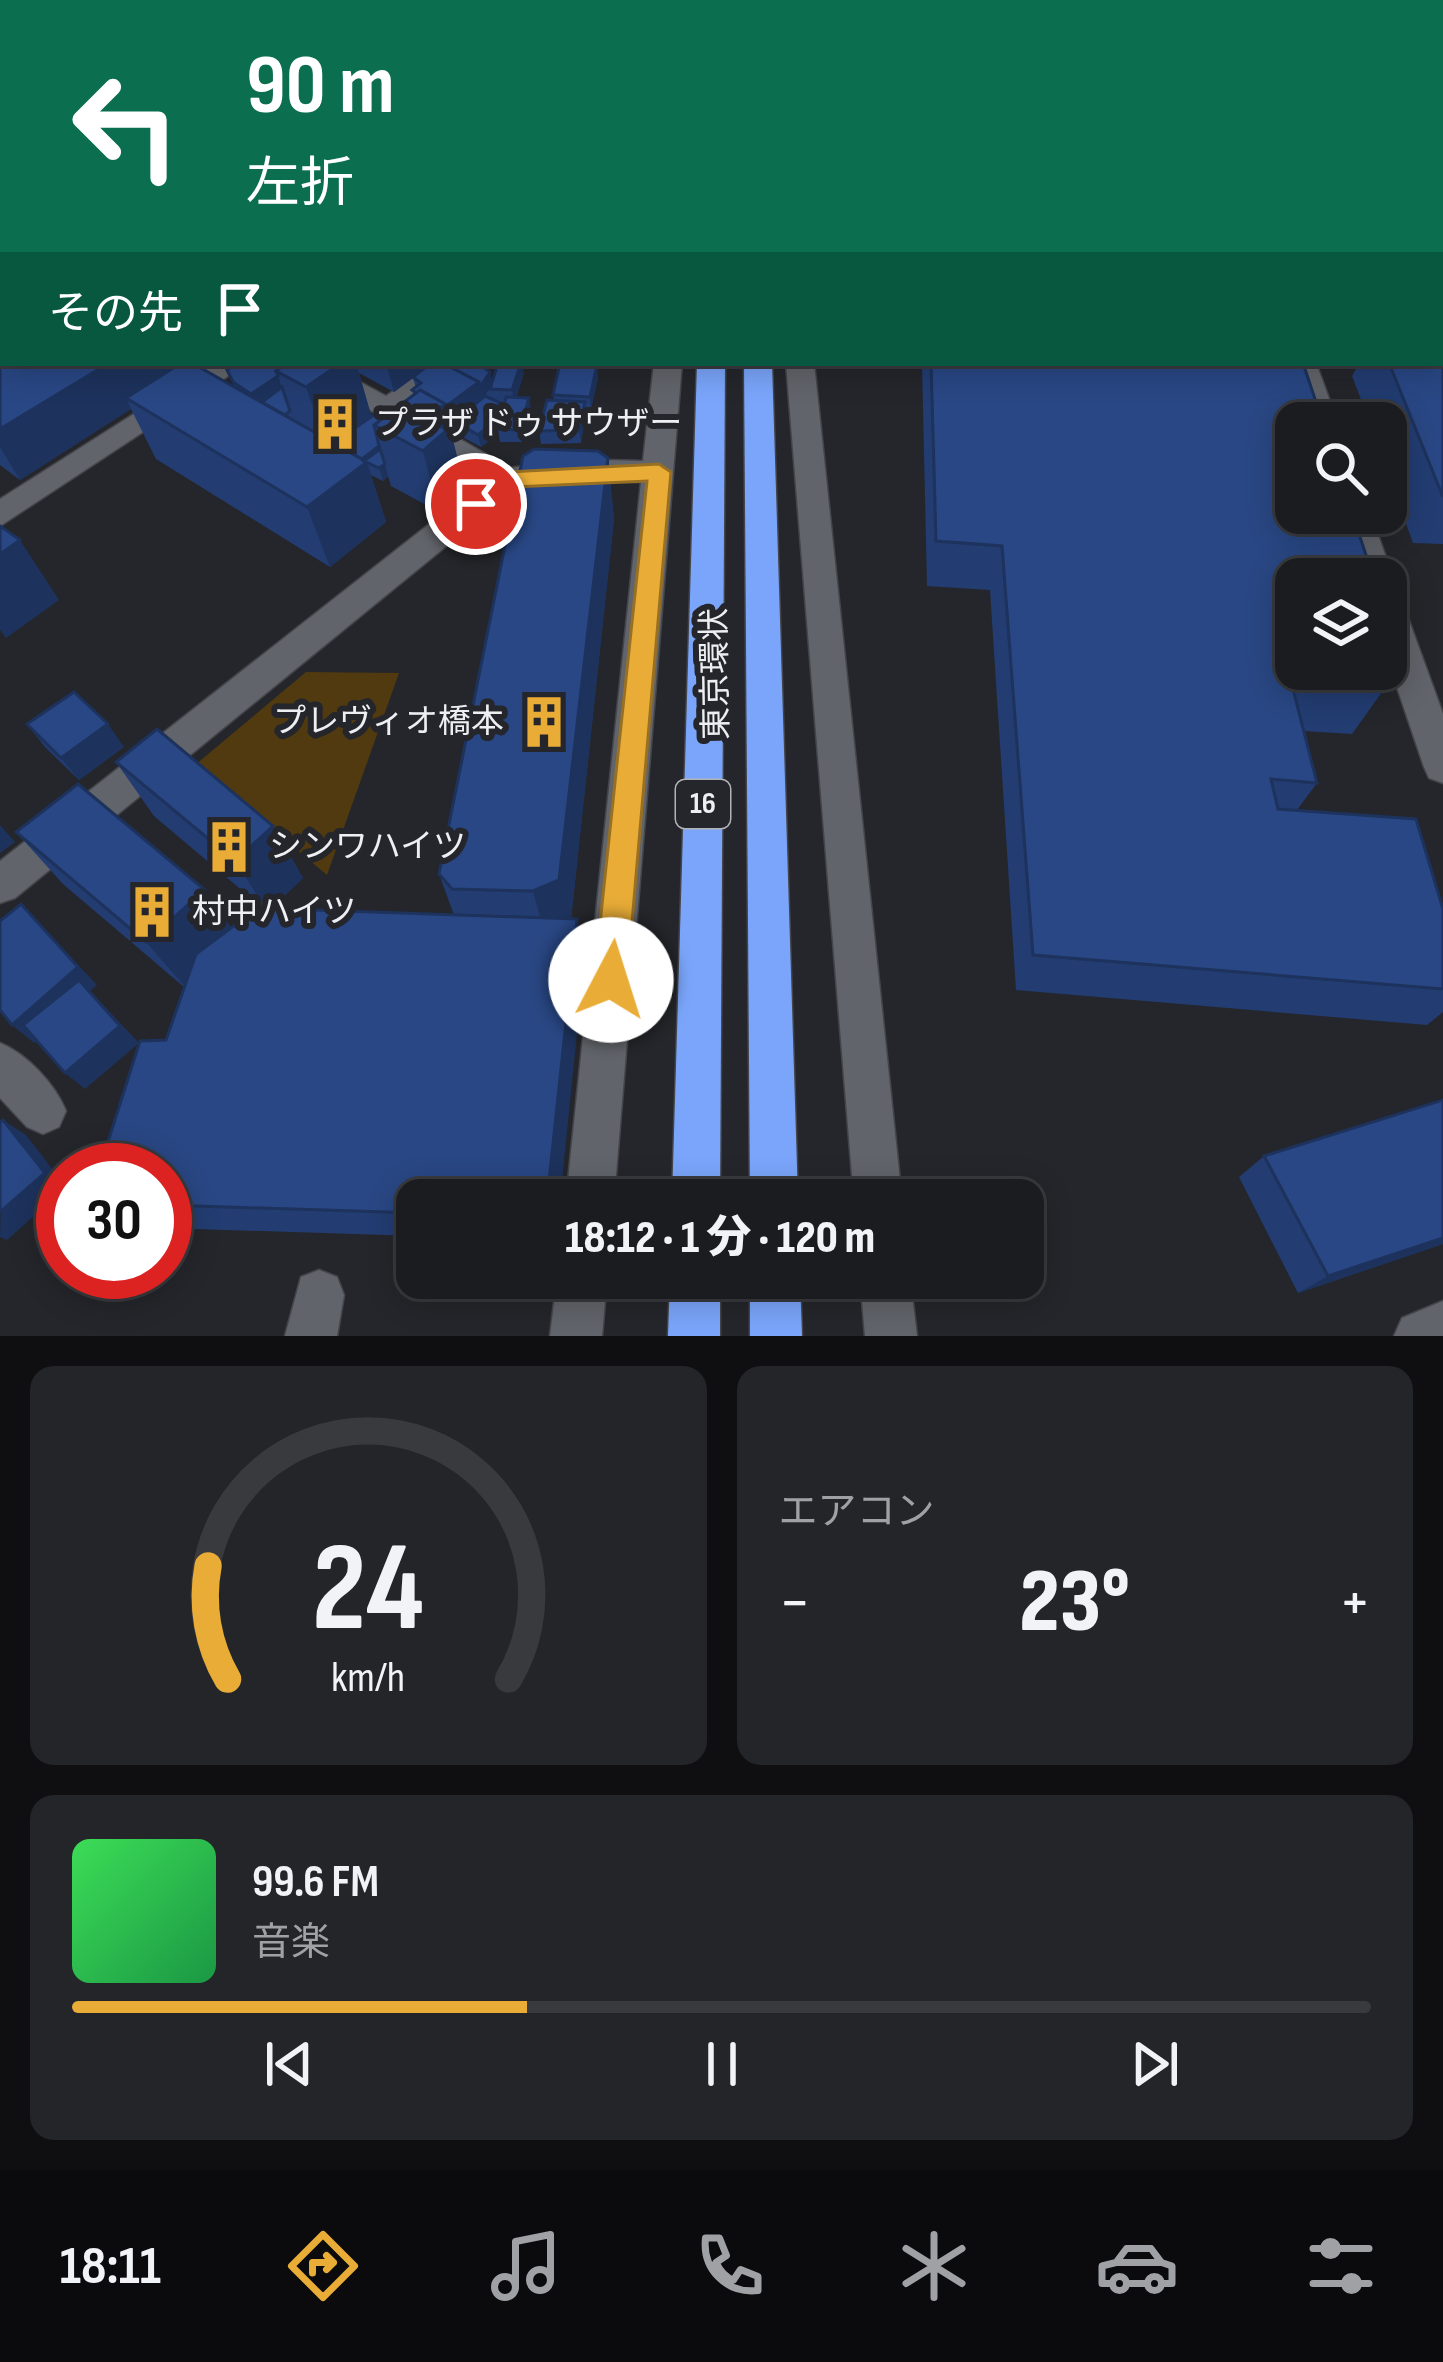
<!DOCTYPE html>
<html lang="ja">
<meta charset="utf-8">
<style>
:root{--surface:#1b1c20;--page:#242529;--text:#f1f3f6;--muted:#a0a1a5;--line:#393a3e;--accent:#e8ac37}
body{margin:0;font-family:"Sofia Sans Condensed","Noto Sans JP",sans-serif;background:var(--page);color:var(--text);height:100vh;display:flex;flex-direction:column;font-size:45px;white-space:nowrap}
*{box-sizing:border-box;margin:0}
p{font-size:39px;color:var(--muted)}
.icon{flex:none;width:66px;height:66px;fill:none;stroke:currentColor;stroke-width:2;stroke-linecap:round;stroke-linejoin:round}
.map{position:relative;height:1336px;overflow:hidden}
.sheet{display:flex;flex-direction:column;gap:30px;padding:30px;background:#0f0f12;flex:1}
.sheet>*{flex:none}
.hud{position:absolute;left:0px;top:0px;width:1443px;height:366px;box-shadow:0 6px 30px #0003,0 0 0 3px var(--line);background:#0b6e4f;color:#fff;overflow:hidden}
.fabs{position:absolute;left:1275px;top:402px;display:grid;gap:24px}
.fabs a{display:grid;place-items:center;width:132px;height:132px;border-radius:24px;background:var(--surface);box-shadow:0 6px 30px #0003,0 0 0 3px var(--line);font-size:60px}
.speed{position:absolute;left:36px;top:1143px;display:flex;gap:24px;font-size:60px;font-weight:700;text-align:center}
.speed>*{display:grid;place-content:center;width:156px;height:156px;border-radius:50%;background:var(--surface);box-shadow:0 6px 30px #0003,0 0 0 3px var(--line);line-height:1}
.speed .limit{border:18px solid #d22;background:#fff;color:#111}
.pin{position:absolute;display:grid;place-items:center;width:102px;height:102px;color:#fff;margin:-51px;border:6px solid #fff;border-radius:50%;box-shadow:0 3px 12px #0007}
.me{position:absolute;width:132px;margin:-66px;rotate:5deg;stroke-linejoin:round;filter:drop-shadow(0 0 9px #0008)}
.turn{display:flex;align-items:center;gap:42px;height:252px;padding:0 48px;font-size:54px}
.turn .icon{width:156px;height:156px;stroke-width:2.5}
.turn b{display:block;font-size:84px;line-height:102px}
.then{display:flex;align-items:center;height:114px;padding:0 48px;background:#0003;gap:24px;font-size:45px}
.big{font-size:90px;font-weight:800;line-height:1.1}
.sheet .card{flex:1;display:flex;flex-direction:column;justify-content:center;gap:18px;min-width:0;padding:0 42px;border-radius:24px;background:var(--page)}
.sheet .dial{align-items:center;gap:0}
.dial svg{height:312px;overflow:visible;fill:none;stroke:var(--line);stroke-width:7;stroke-linecap:round;text-anchor:middle}
.dial text{fill:var(--text);stroke:none}
.song{display:flex;align-items:center;gap:36px}
.cover{width:144px;height:144px;border-radius:18px;background:linear-gradient(135deg,hsl(130 70% 55%),hsl(140 70% 35%))}
.played{height:12px;border-radius:6px;background:linear-gradient(90deg,var(--accent) 35%,var(--line) 35%)}
.keys{display:flex;justify-content:space-around;direction:ltr}
.heat{display:flex;justify-content:space-between;align-items:center;font-size:66px;direction:ltr}
.sheet .tiles{flex:1;display:grid;gap:30px;grid-template-columns:1fr 1fr}
.card:last-child{grid-column:span 2}
.trip{position:absolute;left:396px;top:1179px;width:648px;height:120px;border-radius:24px;background:var(--surface);box-shadow:0 6px 30px #0003,0 0 0 3px var(--line);font-weight:800;line-height:120px;text-align:center}
.tab-bar{display:flex;height:192px;justify-content:space-around;align-items:center;background:#0b0b0d;color:var(--muted)}
.tab-bar .icon{width:84px;height:84px}
.tab-bar .on{color:var(--accent)}
.tab-bar b{font-size:54px;color:var(--text)}
.map>svg:first-child{display:block}
.green{fill:#513a0f}
.lines{fill:none;stroke-linecap:round;stroke-linejoin:round}
.minor-casing{stroke:#43454a;stroke-width:3}
.highway-casing{stroke:#43454a;stroke-width:3}
.minor{fill:#61646a;fill-rule:evenodd}
.highway{fill:#7aa5fa;fill-rule:evenodd}
.wall{fill:#233d72;fill-rule:evenodd}
.shaded-wall{fill:#1d325c}
.building{fill:#294784;stroke:#1d325c;stroke-width:3}
.route{fill:#e8ac37;stroke:#977024;stroke-width:3}
.labels{text-anchor:middle;dominant-baseline:central;stroke-width:12;stroke-linejoin:round;paint-order:stroke}
.shield{fill:#24262b;stroke:#b1b3b7;stroke-width:3}
.shield-label{font-size:30px;font-weight:bold;fill:#eeeff3}
.poi-label{font-size:33px;fill:#eeeff3;stroke:#24262b;text-anchor:start}
.street-label{font-size:33px;fill:#eeeff3;stroke:#24262b}
</style>
<div class="map">
<svg width="1443" height="1336" viewBox="0 0 1443 1336">
<rect width="100%" height="100%" fill="#24262b"/>
<path class="green" d="M306,672L399,673L327,875L195,765Z"/>
<g class="lines">
<g class="minor-casing">
<g id="minor">
<path d="M1166,0H1186L1187,3H1167Z"/>
<path d="M3,56V70L0,71V57Z"/>
<path d="M0,167H3L0,182Z"/>
<path d="M214,363H248L0,526V499Z"/>
<path d="M289,363H325L386,396L434,363H467L387,420Z"/>
<path d="M654,363H682L614,1200H566L641,482L570,481L515,490L15,898L0,903V861L484,481L405,434L401,427L405,420H427L510,468L570,459L643,461Z"/>
<path d="M786,363H814L902,1200H854Z"/>
<path d="M1288,363H1316L1338,423H1308Z"/>
<path d="M1338,513H1370L1394,579L1389,588L1386,579H1360Z"/>
<path d="M1386,591L1398,595L1403,604L1443,714V783L1429,778L1424,767L1386,655Z"/>
<path d="M0,1043C27,1054 55,1084 66,1111L59,1127L43,1134L27,1127L0,1098Z"/>
<path d="M319,1270L337,1277L344,1295L337,1336H285L301,1277Z"/>
<path d="M557,1278H607L602,1336H550Z"/>
<path d="M860,1278H910L917,1336H865Z"/>
<path d="M1443,1301V1336H1394L1402,1318Z"/>
</g>
</g>
<g class="highway-casing">
<g id="highway">
<rect x="698" y="0" width="20" height="3"/>
<rect x="740" y="0" width="20" height="3"/>
<path d="M697,363H725L720,1200H672Z"/>
<path d="M744,363H772L798,1200H750Z"/>
<path d="M670,1278H720V1336H668Z"/>
<path d="M750,1278H800L802,1336H750Z"/>
</g>
</g>
<use href="#minor" class="minor"/>
<use href="#highway" class="highway"/>
</g>
<g class="wall">
<rect x="379" y="0" width="153" height="3"/>
<path d="M1248,0H1443V544L1413,543L1386,468V423H1370L1352,376L1356,369L1337,368L1336,363H1440V3H1249Z"/>
<path d="M0,303L198,367L234,386L227,370L284,365L287,363H422L423,369L447,365L490,372L492,383L524,373L516,398H529L531,411L522,442H500L498,429L504,402H499L501,414L494,437L481,447L457,434L456,428L451,432L459,465L456,468L461,491L439,512L391,486L388,476L383,481L371,475L386,522L330,567L156,459L131,409L20,480L0,465ZM359,373L394,392L413,378L416,388L412,390L414,395L388,414L371,415Z"/>
<path d="M922,363H1303L1371,570L1365,579H1296L1382,692L1352,734L1304,731L1317,783L1297,810L1443,909V1012L1427,1025L1016,990L990,590L927,586Z"/>
<path d="M598,378L591,409H586L581,443L541,444L539,431L554,400L553,395Z"/>
<path d="M608,458L614,519L571,919H577L585,955L417,1200V1236L165,1228L166,1040L184,987L63,884L16,832L205,890L231,928L264,909L154,816L116,762L273,826L303,878L271,909L454,915L439,874Z"/>
<path d="M27,724L124,747L79,780L45,747Z"/>
<path d="M1264,1156L1443,1244L1298,1293L1239,1177Z"/>
</g>
<g class="shaded-wall">
<path d="M4,0H26L27,3H3V38L0,39V1Z"/>
<path d="M55,0H109L98,3H56Z"/>
<path d="M487,0H532V3H481Z"/>
<path d="M109,363H204L138,405L126,398L131,409L20,480L0,447V429Z"/>
<path d="M341,363H356L371,415L327,448L306,387Z"/>
<path d="M386,363H422L424,370L394,392Z"/>
<path d="M521,363L524,373L514,403L512,390Z"/>
<path d="M597,365L598,378L591,409L590,397Z"/>
<path d="M490,372L492,384L483,399L454,421L456,428L451,432L459,465L456,468L461,491L439,512L423,451L426,419Z"/>
<path d="M278,376L282,389L256,407L251,394Z"/>
<path d="M529,398L531,411L522,442L520,430Z"/>
<path d="M499,402L501,414L494,437L481,447L478,435Z"/>
<path d="M585,402L586,414L581,443L579,430Z"/>
<path d="M379,446L383,458L367,462L386,522L330,567L307,507L361,460Z"/>
<path d="M608,458L614,519L570,929L546,940L533,891Z"/>
<path d="M385,464L388,476L383,481L379,468Z"/>
<path d="M20,540L59,600L6,638L0,630V554Z"/>
<path d="M108,724L124,747L79,780L61,758Z"/>
<path d="M0,825L15,842L0,853Z"/>
<path d="M273,826L303,878L268,912L235,861Z"/>
<path d="M205,890L240,940L187,989L146,942Z"/>
<path d="M21,904L97,985L90,991L139,1043L85,1089L65,1073L90,992L34,1043L12,1025Z"/>
<path d="M577,919L585,955L560,1200H547Z"/>
<path d="M3,1120L26,1135L63,1183V1190L7,1240L0,1237Z"/>
<path d="M1443,1238V1244L1298,1293L1328,1276Z"/>
</g>
<g class="building">
<path d="M318,0H352L360,3H312Z"/>
<path d="M437,0H487L481,3H445Z"/>
<path d="M575,0H671V3H574Z"/>
<rect x="804" y="0" width="76" height="3"/>
<rect x="903" y="0" width="43" height="3"/>
<path d="M1279,0H1443V88H1440V3H1280Z"/>
<path d="M1440,97H1443V153L1440,147Z"/>
<path d="M1440,172L1443,178V326H1440Z"/>
<path d="M0,207L3,209V229L0,230Z"/>
<path d="M3,302V363H109L0,429V303Z"/>
<path d="M1440,334H1443V497L1389,363H1440Z"/>
<path d="M181,363H192L367,462L307,507L126,398Z"/>
<path d="M237,363H280L284,365L276,371L278,376L251,394L233,382L227,370Z"/>
<path d="M287,363H341L306,387L276,371Z"/>
<path d="M431,363H443L479,382L445,407V404L420,390L416,393L412,390L421,383L413,377Z"/>
<path d="M450,363H478L490,372L480,387L479,382L447,365Z"/>
<path d="M498,363H521L512,390L490,389Z"/>
<path d="M560,363L597,365L590,397L553,395Z"/>
<path d="M931,363H1303L1323,423H1296V513H1352L1371,570L1344,568L1348,579H1296V669H1375L1382,692L1292,685L1317,783L1271,779L1278,809L1416,819L1443,909V989L1033,955L1002,546L936,541Z"/>
<path d="M282,387L290,411L285,415L262,402Z"/>
<path d="M420,390L445,404L426,419L447,430L423,451L374,425Z"/>
<path d="M485,396L499,402L492,424L478,435L454,421Z"/>
<path d="M506,397L529,398L520,430L498,429Z"/>
<path d="M547,400L585,402L579,430L539,431Z"/>
<path d="M381,410L388,414L374,425L379,446L362,459L333,443Z"/>
<path d="M380,449L385,464L379,468L364,461Z"/>
<path d="M534,449L598,451L608,458L559,880L533,891L452,889L439,874L523,456Z"/>
<path d="M0,526L20,540L0,554Z"/>
<path d="M74,692L108,724L61,758L27,724Z"/>
<path d="M157,729L273,826L235,861L116,762Z"/>
<path d="M78,784L205,890L146,942L16,832Z"/>
<path d="M21,904L78,967L12,1025L0,1010V921Z"/>
<path d="M258,908L577,919L547,1200H417V1213L165,1205V1170H99L140,1041L166,1040L196,954Z"/>
<path d="M79,980L120,1026L65,1073L23,1025Z"/>
<path d="M1443,1100V1238L1328,1276L1264,1156Z"/>
<path d="M3,1120L45,1173L0,1212V1122Z"/>
</g>
<path class="route" d="M659,464L671,472L627,980L622,991L611,996L599,991L594,980L647,481L513,487L476,512L463,504L506,472Z"/>
<defs>
<g id="building-bare" transform="scale(4.14)"><path d="M-4-6H4V6H1V3H-1V6H-4ZM-2.5-4.3h1.7v1.8h-1.7ZM.8-4.3h1.7v1.8H.8ZM-2.5-1h1.7V.8h-1.7ZM.8-1h1.7V.8H.8Z" fill="#e8ac37" stroke="#24262b" stroke-width="2.5" paint-order="stroke"/></g>
</defs>
<g fill-rule="evenodd">
<use href="#building-bare" x="335" y="424"/>
<use href="#building-bare" x="544" y="722"/>
<use href="#building-bare" x="229" y="847"/>
<use href="#building-bare" x="152" y="912"/>
</g>
<g class="labels">
<rect class="shield" x="676" y="780" width="54" height="48" rx="9"/>
<g class="shield-label">
<text x="703" y="804">16</text>
</g>
<g class="poi-label">
<text x="375" y="424">プラザ ドゥ サウザー</text>
<text x="504" y="722" text-anchor="end">プレヴィオ橋本</text>
<text x="269" y="847">シンワハイツ</text>
<text x="192" y="912">村中ハイツ</text>
</g>
<g class="street-label">
<text transform="translate(716 674) rotate(-91)">東京環状</text>
</g>
</g>
</svg>
<div class="fabs">
<a><svg class="icon" aria-label="search" viewBox="0 0 24 24"><circle cx="10" cy="10" r="6"/><path d="M15 15l6 6"/></svg></a>
<a><svg class="icon" aria-label="layers" viewBox="0 0 24 24"><path d="M12 4l9 5-9 5-9-5zM3 14l9 5 9-5"/></svg></a>
</div>
<div class="speed"><div class="limit">30</div></div>
<div class="pin" style="left:476px;top:504px;background:#d93025"><svg class="icon" aria-label="arrive" viewBox="0 0 24 24"><path d="M6 21V4h12l-3 4 3 4H6"/></svg></div>
<svg class="me" style="left:611px;top:980px" viewBox="-20 -20 40 40"><circle r="19" fill="#fff"/><path d="M0-13L10 11 0 6-10 11z" fill="#e8ac37"/></svg>
<div class="trip">18:12 · 1 分 · 120 m</div>
<div class="hud">
<div class="turn"><svg class="icon" aria-label="left" viewBox="0 0 24 24"><path d="M17 20v-9H6M10 6l-5 5 5 5"/></svg><div><b>90 m</b>左折</div></div>
<div class="then">その先<svg class="icon" aria-label="arrive" viewBox="0 0 24 24"><path d="M6 21V4h12l-3 4 3 4H6"/></svg></div>
</div>
</div>
<section class="sheet">
<div class="tiles">
<div class="card dial"><svg viewBox="0 0 100 80">
<path d="M14 69A42 42 0 1 1 86 69"/>
<path d="M14 69A42 42 0 0 1 9 40" stroke="#e8ac37"/>
<text x="50" y="56" font-size="32" font-weight="700">24</text>
<text x="50" y="72" font-size="11">km/h</text>
</svg></div>
<div class="card"><p>エアコン</p>
<div class="heat"><a>−</a><b class="big">23°</b><a>+</a></div>
</div>
<div class="card">
<div class="song"><i class="cover"></i><div><b>99.6 FM</b><p>音楽</p></div></div>
<div class="played"></div>
<div class="keys"><svg class="icon" aria-label="previous" viewBox="0 0 24 24"><path d="M18 5L8 12l10 7zM5 5v14"/></svg><svg class="icon" aria-label="pause" viewBox="0 0 24 24"><path d="M8 5v14M16 5v14"/></svg><svg class="icon" aria-label="next" viewBox="0 0 24 24"><path d="M6 5l10 7-10 7zM19 5v14"/></svg></div>
</div>
</div>
</section>
<nav class="tab-bar">
<b>18:11</b>
<svg class="icon on" aria-label="directions" viewBox="0 0 24 24"><path d="M12 3l9 9-9 9-9-9zM9 14v-3h6M13 9l2 2-2 2"/></svg>
<svg class="icon" aria-label="music" viewBox="0 0 24 24"><path d="M9 18V5l10-2v13"/><circle cx="6" cy="18" r="3"/><circle cx="16" cy="16" r="3"/></svg>
<svg class="icon" aria-label="phone" viewBox="0 0 24 24"><path d="M5 4h4l2 5-3 2q2 4 5 5l2-3 5 2v4C11 20 4 13 5 4z"/></svg>
<svg class="icon" aria-label="climate" viewBox="0 0 24 24"><path d="M12 3v18M4 7l16 10M4 17L20 7"/></svg>
<svg class="icon" aria-label="car" viewBox="0 0 24 24"><path d="M5 17H2v-5l4-1 3-4h7l3 4 3 1v5h-3M9 17h6M6 11h13"/><circle cx="7" cy="17" r="2"/><circle cx="17" cy="17" r="2"/></svg>
<svg class="icon" aria-label="filters" viewBox="0 0 24 24"><path d="M4 7h16M4 17h16"/><circle cx="9" cy="7" r="2"/><circle cx="15" cy="17" r="2"/></svg>
</nav>
